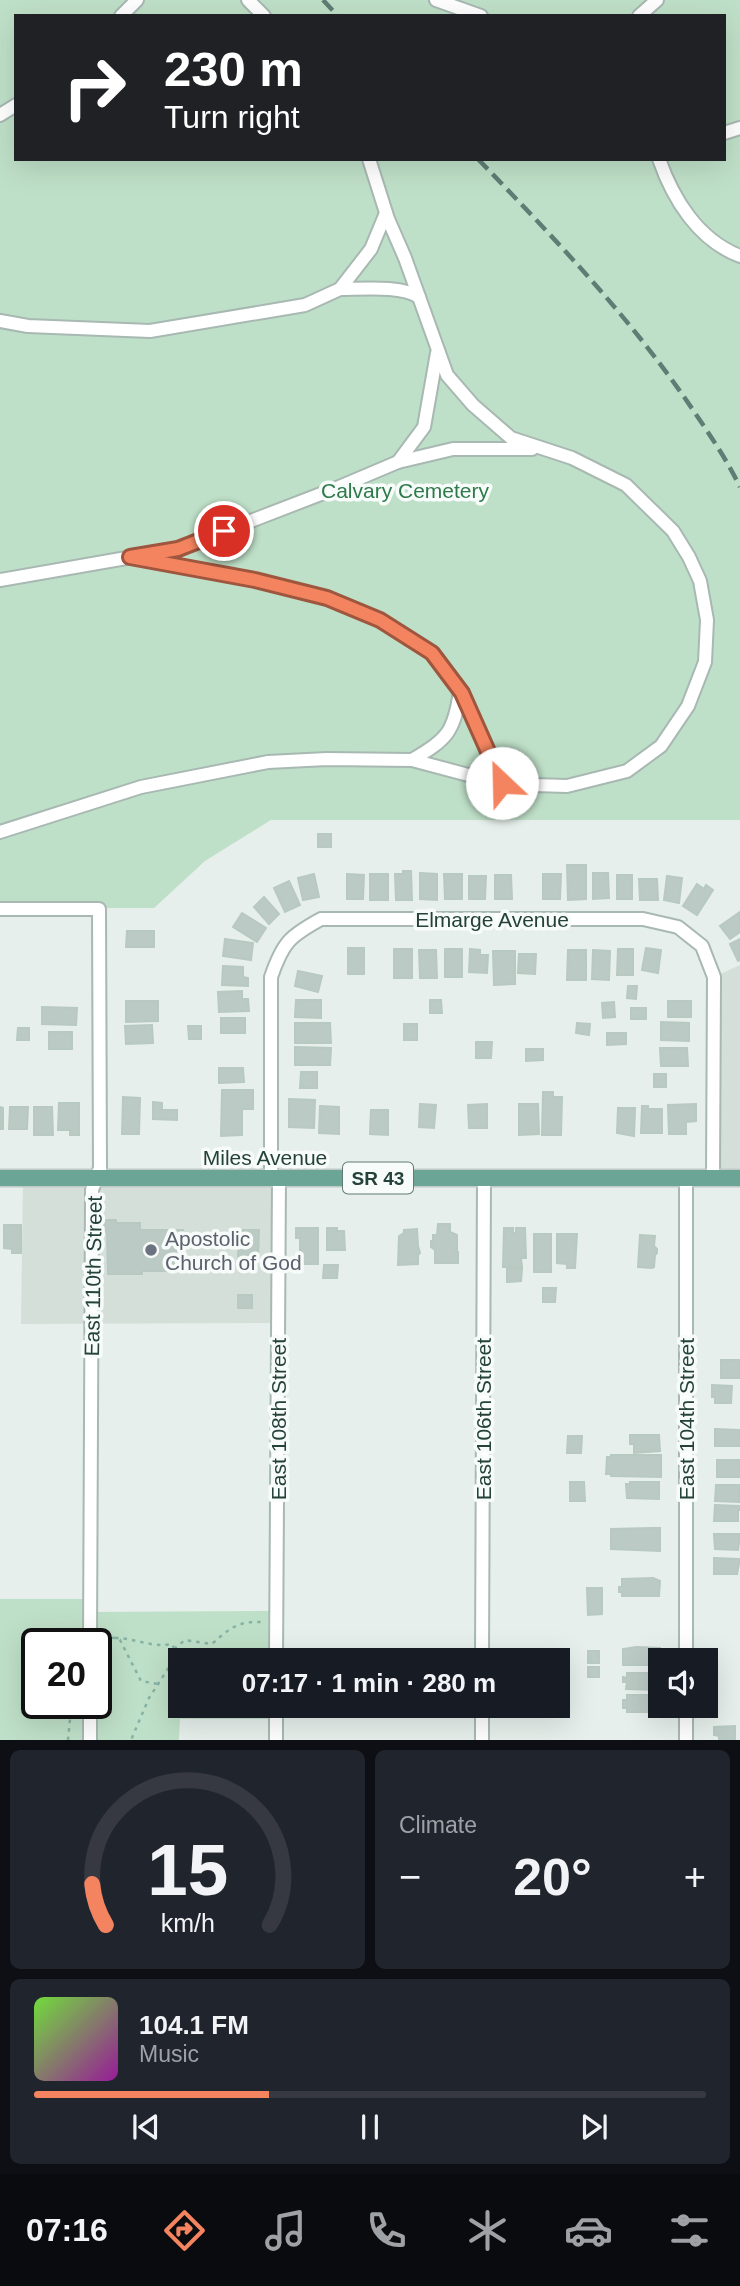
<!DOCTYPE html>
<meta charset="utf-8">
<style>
:root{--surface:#171b24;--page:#20242c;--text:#f1f3f6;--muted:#9ea1a6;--line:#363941;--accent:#f4845f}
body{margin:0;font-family:Arial,sans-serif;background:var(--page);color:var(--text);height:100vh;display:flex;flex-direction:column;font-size:26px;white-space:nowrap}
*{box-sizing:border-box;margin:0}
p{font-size:23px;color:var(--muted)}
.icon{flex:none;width:38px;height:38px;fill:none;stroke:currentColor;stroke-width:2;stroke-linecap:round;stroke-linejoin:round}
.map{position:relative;height:1740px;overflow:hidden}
.details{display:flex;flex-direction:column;gap:10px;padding:10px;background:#0d0f14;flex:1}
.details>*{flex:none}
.guide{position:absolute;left:14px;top:14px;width:712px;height:147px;border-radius:0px;box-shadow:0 7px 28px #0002;background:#202124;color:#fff;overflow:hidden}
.buttons{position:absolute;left:648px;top:1648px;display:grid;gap:14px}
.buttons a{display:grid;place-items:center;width:70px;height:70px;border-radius:0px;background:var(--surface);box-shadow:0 7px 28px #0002;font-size:35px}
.speed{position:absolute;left:21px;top:1628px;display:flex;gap:14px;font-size:35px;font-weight:700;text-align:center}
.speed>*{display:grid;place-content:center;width:91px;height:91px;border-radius:50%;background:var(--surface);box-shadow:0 7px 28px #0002;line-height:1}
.speed .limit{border:4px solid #111;border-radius:10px;background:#fff;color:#111}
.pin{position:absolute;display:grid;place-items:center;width:60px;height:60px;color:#fff;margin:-30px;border:4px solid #fff;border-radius:50%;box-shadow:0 2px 7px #0007}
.me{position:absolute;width:77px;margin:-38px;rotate:336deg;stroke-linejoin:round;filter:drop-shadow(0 0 5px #0008)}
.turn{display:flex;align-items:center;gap:24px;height:147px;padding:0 35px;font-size:32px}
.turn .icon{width:91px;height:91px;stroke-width:2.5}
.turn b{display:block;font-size:49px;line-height:60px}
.big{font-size:52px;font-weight:600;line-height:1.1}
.details .widget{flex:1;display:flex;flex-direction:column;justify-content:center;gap:10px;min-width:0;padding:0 24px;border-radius:10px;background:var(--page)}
.details .dial{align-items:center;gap:0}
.dial svg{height:182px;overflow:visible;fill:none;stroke:var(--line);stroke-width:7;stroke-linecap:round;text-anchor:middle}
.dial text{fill:var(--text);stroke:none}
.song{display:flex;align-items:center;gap:21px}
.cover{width:84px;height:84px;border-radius:10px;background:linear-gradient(135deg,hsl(100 70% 55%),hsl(300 70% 35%))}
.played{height:7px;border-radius:4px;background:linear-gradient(90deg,var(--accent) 35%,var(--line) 35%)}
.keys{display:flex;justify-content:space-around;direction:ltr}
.heat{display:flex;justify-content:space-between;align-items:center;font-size:38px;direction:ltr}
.details .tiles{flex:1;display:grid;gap:10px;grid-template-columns:1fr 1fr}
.widget:last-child{grid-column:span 2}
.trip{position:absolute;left:168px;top:1648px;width:402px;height:70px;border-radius:0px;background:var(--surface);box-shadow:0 7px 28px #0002;font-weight:600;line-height:70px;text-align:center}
.tabs{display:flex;height:112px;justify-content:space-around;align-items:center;background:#090b0e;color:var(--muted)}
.tabs .icon{width:49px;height:49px}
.tabs .current{color:var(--accent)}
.tabs b{font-size:32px;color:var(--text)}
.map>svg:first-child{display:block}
.built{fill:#d4dfda}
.green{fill:#bfe0c8;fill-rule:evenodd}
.building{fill:#bbcac4;stroke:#b8c9c2;stroke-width:2}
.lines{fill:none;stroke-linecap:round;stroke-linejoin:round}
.minor-casing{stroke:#a8b8b2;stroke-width:16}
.major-casing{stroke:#c2cac8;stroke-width:19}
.path{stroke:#86b3a5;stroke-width:2.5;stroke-dasharray:3.5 5;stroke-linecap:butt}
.minor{stroke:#fff;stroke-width:12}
.major{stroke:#6aa596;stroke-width:16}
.rail{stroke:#5f7d75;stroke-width:4.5;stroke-dasharray:14 7;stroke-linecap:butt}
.route-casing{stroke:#9f563e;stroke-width:18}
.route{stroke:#f4845f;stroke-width:12}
.worship-dot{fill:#6b7280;stroke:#f7fbf9;stroke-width:2.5}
.labels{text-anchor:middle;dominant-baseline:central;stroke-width:7;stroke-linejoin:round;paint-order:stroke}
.shield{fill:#f7fbf9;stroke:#637a73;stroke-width:2}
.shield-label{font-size:19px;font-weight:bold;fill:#24423a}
.park-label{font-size:21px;fill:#2d7a4b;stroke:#f7fbf9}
.street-label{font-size:21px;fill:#24423a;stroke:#f7fbf9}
.worship-label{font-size:21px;fill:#5b616d;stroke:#f7fbf9;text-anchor:start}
</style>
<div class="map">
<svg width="740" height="1740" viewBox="0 0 740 1740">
<rect width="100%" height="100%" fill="#e6efeb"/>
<g class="built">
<path d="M740,965V1178H713L714,977Z"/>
<path d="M23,1178H279L278,1323L21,1324Z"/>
</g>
<g class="green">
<path d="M0,0H740V820H271L205,861L154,908H0ZM16,16H724V159H16Z"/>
<path d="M0,1599H90L91,1612L277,1611L276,1661H180V1706H276V1719H180L179,1740H0ZM37,1643H96V1703H37Z"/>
</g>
<g class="building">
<rect x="318" y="834" width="13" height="13"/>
<path d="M567,865H586V899L568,900Z"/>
<path d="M403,871H411L412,900H396L395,874H403Z"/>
<path d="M420,873L437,874V900L420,899Z"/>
<path d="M593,873H608L609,898L593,899Z"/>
<path d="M314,874L319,897L303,900L298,878Z"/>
<path d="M347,874L364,875L363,899H347Z"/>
<rect x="370" y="874" width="18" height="26"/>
<path d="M444,874H462V899H445Z"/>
<path d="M543,874H561L560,899H543Z"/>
<path d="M495,875H511L512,899H495Z"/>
<rect x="617" y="875" width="15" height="24"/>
<path d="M469,876H486L485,899H469Z"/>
<path d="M667,876L682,878L679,903L664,900Z"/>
<path d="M639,879H657L658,900H640Z"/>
<path d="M289,881L300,905L285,912L274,888Z"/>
<path d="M697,884L704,889L706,885L713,890L697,915L683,906Z"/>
<path d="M264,897L279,914L269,924L254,907Z"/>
<path d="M740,912V932L730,939L720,926Z"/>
<path d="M242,913L266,928L257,942L233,927Z"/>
<path d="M127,931H154V947H126Z"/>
<path d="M225,939L253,943L251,960L223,956Z"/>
<path d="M740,939V960L738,961L730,944Z"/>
<rect x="348" y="948" width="16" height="26"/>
<path d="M646,948L661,950L658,973L642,970Z"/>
<rect x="394" y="949" width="18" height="29"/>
<rect x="445" y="949" width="17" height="28"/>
<path d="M470,949L480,950V955H488L487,973L469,972Z"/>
<path d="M618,949H633V975H617Z"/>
<path d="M419,950H436L437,978H420Z"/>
<path d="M568,950H586V980H567Z"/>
<path d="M593,950L610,951L609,980L592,979Z"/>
<path d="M493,951H515V984L494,985Z"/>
<path d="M519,954H536L535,974L518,973Z"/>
<path d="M223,966L243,967V977L248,978V986L222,985Z"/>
<path d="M298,971L322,976L318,992L295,986Z"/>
<path d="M628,986H637L636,999L627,998Z"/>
<path d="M242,991V999H248L249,1011L219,1012L218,992Z"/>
<path d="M296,1000H321V1018L295,1017Z"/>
<path d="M430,1000H441L442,1013H430Z"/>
<path d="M126,1001H158V1021L126,1022Z"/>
<rect x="668" y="1001" width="23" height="16"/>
<path d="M614,1002L615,1017L603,1018L602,1003Z"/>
<path d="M42,1007L77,1008L76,1025L42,1024Z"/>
<rect x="631" y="1008" width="15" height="11"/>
<rect x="221" y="1018" width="24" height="15"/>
<path d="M661,1022L689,1023V1041L661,1040Z"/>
<path d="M295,1023H330L331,1043H295Z"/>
<path d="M577,1023L590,1024L589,1035L576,1033Z"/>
<rect x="404" y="1024" width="13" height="16"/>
<path d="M152,1025L153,1043L126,1044L125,1026Z"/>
<path d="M188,1026H201V1039H189Z"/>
<path d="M18,1028H29V1040H17Z"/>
<rect x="49" y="1032" width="23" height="17"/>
<path d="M607,1033H626V1044L607,1045Z"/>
<path d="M476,1042H492L491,1058H476Z"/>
<path d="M295,1047L331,1048L330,1065H295Z"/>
<path d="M660,1048H687L688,1066H661Z"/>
<path d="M526,1049H543V1060L526,1061Z"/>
<path d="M219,1068H243L244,1082L219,1083Z"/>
<path d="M301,1072H317V1088H300Z"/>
<rect x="654" y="1074" width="12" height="13"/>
<path d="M222,1090H253V1109H242V1135L221,1136Z"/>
<path d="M543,1092H553V1097H562L561,1135H542Z"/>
<path d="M123,1097L140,1098L139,1134H122Z"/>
<path d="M289,1099L315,1100L314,1128L289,1127Z"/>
<path d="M153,1102L162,1103V1110H177V1120L153,1119Z"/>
<path d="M59,1103H79V1135H70V1130H58Z"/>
<path d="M420,1104L436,1105L434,1128L419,1127Z"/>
<path d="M487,1104V1128H469L468,1105Z"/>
<path d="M519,1104H538L539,1134L519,1135Z"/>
<path d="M696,1104V1121L686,1122V1134H669L668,1105Z"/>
<path d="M320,1106L339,1107V1134L319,1133Z"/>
<path d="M642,1106H648V1109H662V1133H641Z"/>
<path d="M0,1107L3,1108V1129H0Z"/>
<path d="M10,1107H28L27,1129H9Z"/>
<path d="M34,1107H52L53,1135H34Z"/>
<path d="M618,1108H635L634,1136L617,1133Z"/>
<path d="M371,1110H388V1135L370,1134Z"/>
<path d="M104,1220H116V1223H140V1230H183V1232H186V1235H183L186,1243L182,1246L181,1271H142V1274H108L107,1232H104Z"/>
<path d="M438,1224H450V1232L457,1235V1250L455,1252H458V1263H435V1250L431,1247V1241H433V1235H437Z"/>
<path d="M4,1225H21V1253H12V1249L4,1248Z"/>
<path d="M296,1228H318V1264H302V1250H300V1238H296Z"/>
<path d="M327,1228H337V1231H344L345,1250H327Z"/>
<path d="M504,1228H513V1233H516V1228H525L526,1258H521L522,1267H503Z"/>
<path d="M417,1229L418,1246L420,1253L418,1255V1264L398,1265L399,1236L404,1233V1230Z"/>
<path d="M239,1230H259L258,1259H256V1263H252V1266H244V1259H238Z"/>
<rect x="534" y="1234" width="17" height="38"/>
<path d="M557,1234H577L575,1268H567V1264L557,1263Z"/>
<path d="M640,1235L655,1236L654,1246L657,1249V1253L655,1255L654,1267L652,1268L638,1267Z"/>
<path d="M324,1265H338L337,1278H323Z"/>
<path d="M507,1268L522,1269L521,1281L507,1282Z"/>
<path d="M543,1288H556L555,1302H543Z"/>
<rect x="238" y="1295" width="14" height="13"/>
<rect x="721" y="1360" width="19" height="18"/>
<path d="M712,1385L732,1386L731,1403H715V1397H712Z"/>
<path d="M715,1429L740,1430V1446H715Z"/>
<path d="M630,1435H659L660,1451L634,1453V1444H630Z"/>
<path d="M568,1436H582L581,1453H567Z"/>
<path d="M611,1455H661V1477L611,1476V1474H606L607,1457H611Z"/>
<rect x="717" y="1460" width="23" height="17"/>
<path d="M570,1482H584L585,1501H570Z"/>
<path d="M630,1482H659V1499L627,1498L626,1484H630Z"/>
<path d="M716,1485H739V1502L715,1501Z"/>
<path d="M715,1505L740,1506V1510H738V1521H714Z"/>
<path d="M653,1528H660V1551L611,1549V1529Z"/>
<path d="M714,1534H740L738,1550L715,1549Z"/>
<path d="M714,1558L740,1559L737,1574H714Z"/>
<path d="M653,1578L660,1581L659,1596H622V1592H619V1587H622V1579Z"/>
<path d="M587,1588H602V1614L588,1615Z"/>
<path d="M636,1647L660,1648V1665H623V1649Z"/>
<rect x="588" y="1651" width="11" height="12"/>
<rect x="588" y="1667" width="11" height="10"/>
<path d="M627,1673H660V1690L626,1689L627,1682H623V1677L627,1678Z"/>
<path d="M627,1695H660V1712H627V1708H623V1700H627Z"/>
<path d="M735,1726V1740H719V1736L714,1735V1727Z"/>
</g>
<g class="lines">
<g class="minor-casing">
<g id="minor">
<path d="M248,0L264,16"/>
<path d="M436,0L481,16"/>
<path d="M121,16L137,0"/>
<path d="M639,16L657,0"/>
<path d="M0,115L16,105"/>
<path d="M724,133L740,128"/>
<path d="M659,159C673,199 698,240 740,256"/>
<path d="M340,289C361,289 402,285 419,297"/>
<path d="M0,321L28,326L150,331L305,305L340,289L371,249L386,213"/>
<path d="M398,462L424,427L437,353"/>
<path d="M141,559L255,580L327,598L380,620L432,653L462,693L502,784"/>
<path d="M0,580L178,549L339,487L398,462L453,449H532"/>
<path d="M412,760C447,739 454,733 460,691"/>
<path d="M0,832L141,787L268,762L327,759L412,760L502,784L567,786L627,771L661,746L688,706L705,662L707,620L700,581L689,557L673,531L626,485L572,458L511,438L473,405L447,375L405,258L388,219L369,159"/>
<path d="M0,909H99L100,1168L92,1190V1198L90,1643"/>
<path d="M271,1178V977C283,942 290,936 321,919H643L678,927L702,946L714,977L713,1178"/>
<path d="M686,1178V1661"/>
<path d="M276,1661L279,1178"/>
<path d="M482,1661L484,1178"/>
<path d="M686,1706V1740"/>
<path d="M90,1740V1703"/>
<path d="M276,1740V1706"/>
<path d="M482,1740V1706"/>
</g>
</g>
<g class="major-casing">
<path id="major" d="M0,1178H740"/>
</g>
<g class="path">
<path d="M103,1637L115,1638L120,1640L141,1681L158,1684"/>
<path d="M115,1638C135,1638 151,1648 172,1644L177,1655L149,1698L131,1740"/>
<path d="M56,1643L79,1638"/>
<path d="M174,1649L185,1640L212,1644C231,1627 238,1621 264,1622"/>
<path d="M68,1740L71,1708L68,1703"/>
</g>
<use href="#minor" class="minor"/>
<use href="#major" class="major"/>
<g class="rail">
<path d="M323,0L338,16"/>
<path d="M478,159C555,239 631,318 693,410C710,435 727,460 740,487"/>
</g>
</g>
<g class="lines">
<g class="route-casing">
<path id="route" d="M224,531L178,549L130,557L255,580L327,598L380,620L432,653L462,693L502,783"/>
</g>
<use href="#route" class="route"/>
</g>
<circle class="worship-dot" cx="151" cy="1250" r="7"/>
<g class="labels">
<rect class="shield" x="343" y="1162.5" width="70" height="31" rx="5"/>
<g class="shield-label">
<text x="378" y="1178">SR 43</text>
</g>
<g class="park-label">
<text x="405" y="490">Calvary Cemetery</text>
</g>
<g class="street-label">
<text x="492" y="919">Elmarge Avenue</text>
<text x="265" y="1157">Miles Avenue</text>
<text transform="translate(93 1276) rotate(-89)">East 110th Street</text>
<text transform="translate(278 1419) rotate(-90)">East 108th Street</text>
<text transform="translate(483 1419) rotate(-90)">East 106th Street</text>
<text transform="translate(686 1419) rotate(-90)">East 104th Street</text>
</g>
<g class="worship-label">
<text x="165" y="1238">Apostolic<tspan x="165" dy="24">Church of God</tspan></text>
</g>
</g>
</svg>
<div class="buttons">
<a><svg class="icon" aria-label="sound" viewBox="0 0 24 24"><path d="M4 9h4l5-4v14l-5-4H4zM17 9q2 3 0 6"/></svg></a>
</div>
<div class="speed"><div class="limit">20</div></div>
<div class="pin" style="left:224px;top:531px;background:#d93025"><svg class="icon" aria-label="arrive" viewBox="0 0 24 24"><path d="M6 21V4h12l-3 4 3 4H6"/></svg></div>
<svg class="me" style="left:502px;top:783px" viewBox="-20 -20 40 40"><circle r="19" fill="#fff"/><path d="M0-13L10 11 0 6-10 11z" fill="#f4845f"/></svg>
<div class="trip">07:17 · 1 min · 280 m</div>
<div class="guide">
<div class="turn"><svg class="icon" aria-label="right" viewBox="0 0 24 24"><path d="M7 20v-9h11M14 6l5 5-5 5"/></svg><div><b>230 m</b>Turn right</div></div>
</div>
</div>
<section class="details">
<div class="tiles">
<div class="widget dial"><svg viewBox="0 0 100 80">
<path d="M14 69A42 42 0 1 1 86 69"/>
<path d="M14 69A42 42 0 0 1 8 51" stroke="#f4845f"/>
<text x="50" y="56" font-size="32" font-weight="700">15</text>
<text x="50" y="72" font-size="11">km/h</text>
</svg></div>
<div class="widget"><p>Climate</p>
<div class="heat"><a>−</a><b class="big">20°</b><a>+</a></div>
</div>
<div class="widget">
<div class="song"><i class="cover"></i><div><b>104.1 FM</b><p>Music</p></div></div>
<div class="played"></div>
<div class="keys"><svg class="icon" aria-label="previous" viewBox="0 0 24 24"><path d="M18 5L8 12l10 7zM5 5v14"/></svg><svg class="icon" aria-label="pause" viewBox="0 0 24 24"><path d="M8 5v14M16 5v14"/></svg><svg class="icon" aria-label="next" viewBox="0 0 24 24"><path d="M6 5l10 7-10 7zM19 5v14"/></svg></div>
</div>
</div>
</section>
<nav class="tabs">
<b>07:16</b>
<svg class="icon current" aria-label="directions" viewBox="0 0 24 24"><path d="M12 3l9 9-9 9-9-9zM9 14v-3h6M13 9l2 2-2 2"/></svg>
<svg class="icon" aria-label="music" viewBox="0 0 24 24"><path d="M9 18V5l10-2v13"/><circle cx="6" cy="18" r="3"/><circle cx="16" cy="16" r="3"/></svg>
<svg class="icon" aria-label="phone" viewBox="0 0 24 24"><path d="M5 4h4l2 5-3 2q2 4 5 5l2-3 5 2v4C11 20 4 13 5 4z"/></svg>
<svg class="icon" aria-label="climate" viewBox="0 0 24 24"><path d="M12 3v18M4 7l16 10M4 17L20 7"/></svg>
<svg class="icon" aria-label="car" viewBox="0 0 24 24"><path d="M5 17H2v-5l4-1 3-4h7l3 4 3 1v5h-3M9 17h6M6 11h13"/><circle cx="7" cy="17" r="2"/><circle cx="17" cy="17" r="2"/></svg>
<svg class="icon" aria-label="filters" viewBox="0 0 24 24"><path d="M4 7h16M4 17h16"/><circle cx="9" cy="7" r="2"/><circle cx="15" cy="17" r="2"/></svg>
</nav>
